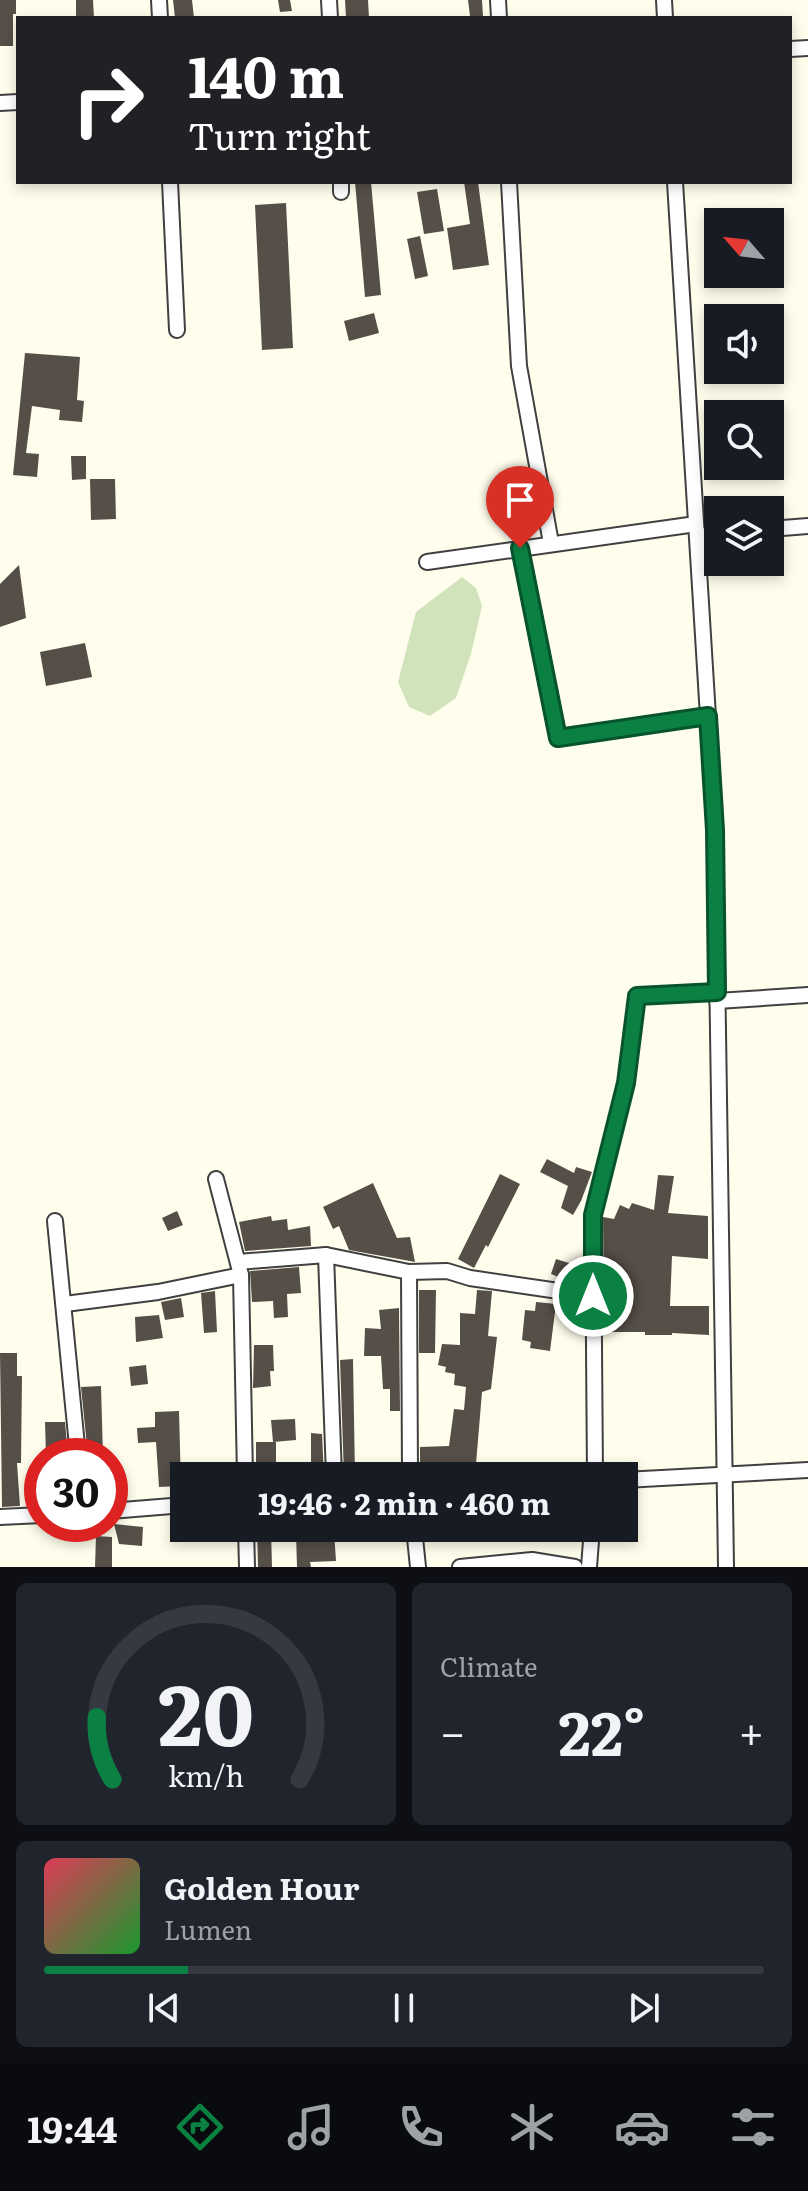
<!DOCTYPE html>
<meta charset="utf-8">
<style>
:root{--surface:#171b24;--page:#20242c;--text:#f1f3f6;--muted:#9ea1a6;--line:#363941;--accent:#0b8043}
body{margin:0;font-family:Literata,serif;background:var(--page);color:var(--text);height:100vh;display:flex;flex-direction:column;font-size:30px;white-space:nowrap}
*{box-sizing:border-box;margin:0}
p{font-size:26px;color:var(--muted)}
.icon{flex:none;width:44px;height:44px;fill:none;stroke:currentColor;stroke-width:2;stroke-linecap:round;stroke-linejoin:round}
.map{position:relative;height:1567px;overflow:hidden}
.panel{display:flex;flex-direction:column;gap:16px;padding:16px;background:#0d0f14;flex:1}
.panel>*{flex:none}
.top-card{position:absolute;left:16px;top:16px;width:776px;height:168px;border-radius:0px;box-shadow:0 4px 12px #0003;background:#202124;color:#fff;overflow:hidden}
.needle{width:52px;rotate:298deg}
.tools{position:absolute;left:704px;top:208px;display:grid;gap:16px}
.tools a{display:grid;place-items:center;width:80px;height:80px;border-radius:0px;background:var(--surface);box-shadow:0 4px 12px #0003;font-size:40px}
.speed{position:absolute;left:24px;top:1438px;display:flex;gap:16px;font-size:40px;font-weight:700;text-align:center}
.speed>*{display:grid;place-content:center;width:104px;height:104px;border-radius:50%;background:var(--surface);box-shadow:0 4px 12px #0003;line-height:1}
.speed .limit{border:12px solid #d22;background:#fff;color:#111}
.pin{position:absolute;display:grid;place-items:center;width:68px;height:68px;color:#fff;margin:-82px -34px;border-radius:50% 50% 50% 0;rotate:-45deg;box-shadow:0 0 8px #0007}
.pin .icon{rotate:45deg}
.me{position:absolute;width:88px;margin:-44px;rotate:0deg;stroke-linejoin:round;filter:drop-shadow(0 0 6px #0008)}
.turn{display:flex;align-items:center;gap:28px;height:168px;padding:0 40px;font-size:36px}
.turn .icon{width:104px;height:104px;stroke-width:2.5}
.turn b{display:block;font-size:56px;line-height:68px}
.big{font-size:60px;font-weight:700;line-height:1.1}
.panel .tile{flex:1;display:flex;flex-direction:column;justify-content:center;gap:12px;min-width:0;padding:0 28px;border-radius:12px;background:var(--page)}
.panel .dial{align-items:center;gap:0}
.dial svg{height:208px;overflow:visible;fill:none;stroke:var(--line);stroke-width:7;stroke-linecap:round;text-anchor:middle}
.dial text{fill:var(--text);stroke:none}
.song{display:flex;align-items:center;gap:24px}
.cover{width:96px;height:96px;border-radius:12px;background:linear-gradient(135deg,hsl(350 70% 55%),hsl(130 70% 35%))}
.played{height:8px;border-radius:4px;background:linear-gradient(90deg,var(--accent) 20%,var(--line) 20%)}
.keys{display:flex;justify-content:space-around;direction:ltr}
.heat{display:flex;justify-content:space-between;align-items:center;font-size:44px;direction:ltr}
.panel .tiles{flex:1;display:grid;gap:16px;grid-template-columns:1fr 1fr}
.tile:last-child{grid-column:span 2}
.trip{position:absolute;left:170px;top:1462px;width:468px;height:80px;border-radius:0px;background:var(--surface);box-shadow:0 4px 12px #0003;font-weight:700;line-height:80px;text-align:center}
.tabs{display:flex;height:128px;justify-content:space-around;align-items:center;background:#090b0e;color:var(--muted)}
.tabs .icon{width:56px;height:56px}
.tabs .active{color:var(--accent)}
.tabs b{font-size:36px;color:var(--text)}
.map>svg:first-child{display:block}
.cemetery{fill:#d1e3bb}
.building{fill:#564f48}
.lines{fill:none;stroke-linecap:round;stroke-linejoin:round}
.lane-casing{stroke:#404040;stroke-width:11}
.street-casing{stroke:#404040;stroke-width:18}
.lane{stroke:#fff;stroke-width:7}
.street{stroke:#fff;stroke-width:14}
.route-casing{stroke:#07532c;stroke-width:20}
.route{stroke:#0b8043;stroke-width:14}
</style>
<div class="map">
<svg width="808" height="1567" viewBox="0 0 808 1567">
<rect width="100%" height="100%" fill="#fffeec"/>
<path class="cemetery" d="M462,577L476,588L482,606L471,654L456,698L430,716L409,707L398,682L416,612Z"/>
<g class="building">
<path d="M0,0H16V14H13V46H0Z"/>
<path d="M76,0H93L94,18H76Z"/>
<path d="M173,0H192L194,18H175Z"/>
<path d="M278,0H290L292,11L280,12Z"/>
<path d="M345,0H368L369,18H346Z"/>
<path d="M468,0H482L483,16H470Z"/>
<path d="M355,182H371L381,295L365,297Z"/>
<path d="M464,182H478L489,265L453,270L447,228L470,224Z"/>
<path d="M437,189L444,231L424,234L417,192Z"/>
<path d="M286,203L293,348L262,350L255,205Z"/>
<path d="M420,236L428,276L415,279L407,239Z"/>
<path d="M374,313L379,333L349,341L344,321Z"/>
<path d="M25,353L80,357L77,400L84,401L82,422L59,420L60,410L32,406L26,453L39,454L37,477L13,475Z"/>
<path d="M71,456H86V479L72,480Z"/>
<path d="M90,479H115L116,519L91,520Z"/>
<path d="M19,565L26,618L0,627V584Z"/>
<path d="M85,643L92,677L46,686L40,652Z"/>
<path d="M547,1159L574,1173L576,1167L592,1172L581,1201L573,1215L561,1208L568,1186L540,1172Z"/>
<path d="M500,1174L520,1184L488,1247L486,1245L474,1268L458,1259Z"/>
<path d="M658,1175L674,1176L668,1213L708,1216V1259L672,1256L670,1306H709V1335L672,1333V1335H645V1332H604L603,1217L614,1219L620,1205L629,1209L632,1203L654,1210Z"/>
<path d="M373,1183L397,1238L410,1237L415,1262L349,1250L339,1226L333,1229L323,1207Z"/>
<path d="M177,1211L183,1225L168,1231L162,1218Z"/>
<path d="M271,1216L272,1221L287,1219L288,1230L310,1226L311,1246L245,1251L239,1222Z"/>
<path d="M556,1259L572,1264L566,1280L551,1274Z"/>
<path d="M299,1267L301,1293L287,1294L288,1317L274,1318L273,1301L252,1302L250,1271Z"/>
<path d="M419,1290H436L435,1353H419Z"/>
<path d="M477,1290L492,1291L488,1336L497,1337L491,1389L482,1392L475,1476H444L443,1468L420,1469V1447L449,1446L454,1409L464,1410L466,1387L454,1385L455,1374L445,1372L446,1367L438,1365L442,1344L460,1345V1313L475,1314Z"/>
<path d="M215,1291L217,1332L204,1333L201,1293Z"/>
<path d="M181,1298L184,1317L165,1320L161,1302Z"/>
<path d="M536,1302L556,1304L550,1351L530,1348L531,1342L522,1340L525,1310L535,1311Z"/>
<path d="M399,1308L400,1411H390V1389H383L381,1356H364L365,1328L381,1329L379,1310Z"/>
<path d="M159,1315L163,1338L136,1342L135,1317Z"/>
<path d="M254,1345H273L274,1371H270L271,1386L253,1388Z"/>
<path d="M0,1353H17V1376H22L21,1463H17L20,1506L2,1507Z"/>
<path d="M353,1359L355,1476H344L340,1360Z"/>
<path d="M146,1365L148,1384L131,1386L129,1367Z"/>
<path d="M101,1386L103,1456H88L81,1387Z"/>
<path d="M179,1411L181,1486L159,1487L156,1442L138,1443L137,1428L155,1427V1412Z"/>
<path d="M295,1419L296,1440L273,1442L271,1420Z"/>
<path d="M45,1422H65L68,1456H46Z"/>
<path d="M311,1433L322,1434L324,1476H311Z"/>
<rect x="256" y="1442" width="20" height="26"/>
<path d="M114,1524L143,1527L142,1546L119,1544Z"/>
<path d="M257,1528H271L272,1567H258Z"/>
<path d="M334,1531L336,1561L310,1562L311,1567H297L296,1534Z"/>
<path d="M96,1536L112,1537V1567H95Z"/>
</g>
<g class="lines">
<g class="lane-casing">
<path id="lane" d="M520,548L558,738L708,716"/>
</g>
<g class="street-casing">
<g id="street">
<path d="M159,0L160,18"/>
<path d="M329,0L330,18"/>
<path d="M498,0L499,18"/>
<path d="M664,0L665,18"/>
<path d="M790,49L808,48"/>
<path d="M0,103L18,102"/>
<path d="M170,182L177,330"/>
<path d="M341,182V192"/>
<path d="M509,182L519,366L551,543"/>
<path d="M675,182L715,830L726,1567"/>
<path d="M770,529L808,526"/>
<path d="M697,536L718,534"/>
<path d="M427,562L696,524"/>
<path d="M717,1001L808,995"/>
<path d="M216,1179L241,1275L245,1476"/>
<path d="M55,1221L78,1456"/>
<path d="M238,1262L326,1255"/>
<path d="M409,1272L410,1476"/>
<path d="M65,1304L158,1292L241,1275"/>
<path d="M334,1476L326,1255L409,1272L447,1271L470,1278L593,1296"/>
<path d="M595,1476L593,1215L626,1083L637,996L717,992"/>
<path d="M624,1480L808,1470"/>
<path d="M110,1511L184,1505"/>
<path d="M0,1517L42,1515"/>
<path d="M246,1528L247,1567"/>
<path d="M414,1528L418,1567"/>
<path d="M460,1567L532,1560L575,1567"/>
<path d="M589,1567L592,1528"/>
</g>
</g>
<use href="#lane" class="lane"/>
<use href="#street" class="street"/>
</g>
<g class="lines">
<g class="route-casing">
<path id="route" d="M520,548L558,738L708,716L715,830L717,992L637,996L626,1083L593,1215V1296"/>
</g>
<use href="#route" class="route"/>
</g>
</svg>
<div class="tools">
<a><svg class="needle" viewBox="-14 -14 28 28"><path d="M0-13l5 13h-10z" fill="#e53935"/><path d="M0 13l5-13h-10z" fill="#9ea1a6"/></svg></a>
<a><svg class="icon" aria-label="sound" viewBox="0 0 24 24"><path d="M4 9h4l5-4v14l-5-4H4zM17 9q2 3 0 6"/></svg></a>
<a><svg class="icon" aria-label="search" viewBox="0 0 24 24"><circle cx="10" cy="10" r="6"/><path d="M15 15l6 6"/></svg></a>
<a><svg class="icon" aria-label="layers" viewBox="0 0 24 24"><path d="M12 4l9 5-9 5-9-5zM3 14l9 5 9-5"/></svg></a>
</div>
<div class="speed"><div class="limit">30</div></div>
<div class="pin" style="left:520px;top:548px;background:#d93025"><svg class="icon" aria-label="arrive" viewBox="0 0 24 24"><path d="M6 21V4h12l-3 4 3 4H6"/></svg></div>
<svg class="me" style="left:593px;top:1296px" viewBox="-20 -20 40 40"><circle r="17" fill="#0b8043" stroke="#fff" stroke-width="3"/><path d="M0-11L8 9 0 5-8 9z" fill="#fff"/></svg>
<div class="trip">19:46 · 2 min · 460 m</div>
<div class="top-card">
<div class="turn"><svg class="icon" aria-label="right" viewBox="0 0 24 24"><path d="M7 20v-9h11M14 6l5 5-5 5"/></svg><div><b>140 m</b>Turn right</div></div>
</div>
</div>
<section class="panel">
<div class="tiles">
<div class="tile dial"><svg viewBox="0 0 100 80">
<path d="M14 69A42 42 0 1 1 86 69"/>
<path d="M14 69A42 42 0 0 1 8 45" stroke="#0b8043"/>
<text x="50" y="56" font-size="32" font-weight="700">20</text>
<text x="50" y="72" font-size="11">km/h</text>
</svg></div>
<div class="tile"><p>Climate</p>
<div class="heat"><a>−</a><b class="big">22°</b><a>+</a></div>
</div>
<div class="tile">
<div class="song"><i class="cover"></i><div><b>Golden Hour</b><p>Lumen</p></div></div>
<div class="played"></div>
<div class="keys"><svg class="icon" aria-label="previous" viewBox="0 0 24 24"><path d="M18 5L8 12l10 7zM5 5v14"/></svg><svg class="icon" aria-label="pause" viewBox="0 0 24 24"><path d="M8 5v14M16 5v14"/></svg><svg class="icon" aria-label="next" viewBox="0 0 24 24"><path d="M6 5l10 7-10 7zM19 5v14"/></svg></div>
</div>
</div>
</section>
<nav class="tabs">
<b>19:44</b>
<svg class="icon active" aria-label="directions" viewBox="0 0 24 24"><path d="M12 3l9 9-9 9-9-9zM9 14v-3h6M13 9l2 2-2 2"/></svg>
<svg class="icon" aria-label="music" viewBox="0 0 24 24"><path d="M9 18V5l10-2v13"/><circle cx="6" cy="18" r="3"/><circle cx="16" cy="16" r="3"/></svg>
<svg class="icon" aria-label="phone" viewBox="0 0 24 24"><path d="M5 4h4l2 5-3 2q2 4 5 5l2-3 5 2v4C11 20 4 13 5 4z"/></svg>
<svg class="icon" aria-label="climate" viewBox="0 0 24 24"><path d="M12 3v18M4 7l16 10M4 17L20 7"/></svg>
<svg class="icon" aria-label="car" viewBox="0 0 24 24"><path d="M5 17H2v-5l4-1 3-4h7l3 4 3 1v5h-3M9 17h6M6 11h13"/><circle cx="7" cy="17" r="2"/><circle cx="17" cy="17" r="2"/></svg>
<svg class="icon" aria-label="filters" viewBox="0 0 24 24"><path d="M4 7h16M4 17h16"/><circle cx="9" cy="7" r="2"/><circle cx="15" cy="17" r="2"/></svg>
</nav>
